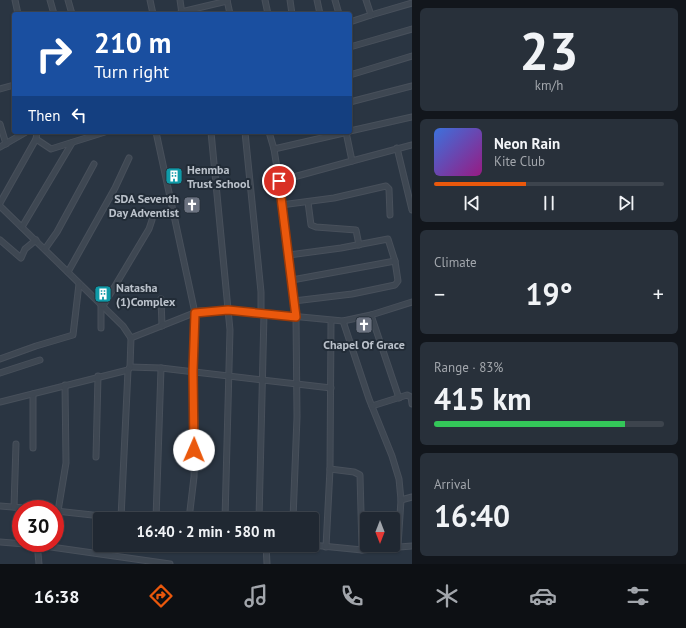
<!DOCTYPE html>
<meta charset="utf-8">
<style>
:root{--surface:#202832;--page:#28303a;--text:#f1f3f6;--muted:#a2a6ac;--line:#3d444d;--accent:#ea580c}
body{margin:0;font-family:"PT Sans",sans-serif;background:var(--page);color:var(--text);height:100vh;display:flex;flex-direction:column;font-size:15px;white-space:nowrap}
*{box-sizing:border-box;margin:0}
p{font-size:13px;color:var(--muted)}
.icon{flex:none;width:22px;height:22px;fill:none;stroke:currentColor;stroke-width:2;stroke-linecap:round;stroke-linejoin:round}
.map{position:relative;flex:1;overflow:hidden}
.drawer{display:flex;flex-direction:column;gap:8px;padding:8px;background:#12161c;width:274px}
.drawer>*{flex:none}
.banner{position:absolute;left:12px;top:12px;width:340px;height:122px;border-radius:4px;box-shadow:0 1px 3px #0004,0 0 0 1px var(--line);background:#1a4fa0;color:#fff;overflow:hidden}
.needle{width:26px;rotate:180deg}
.tools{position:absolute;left:360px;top:512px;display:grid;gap:8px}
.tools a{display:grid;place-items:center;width:40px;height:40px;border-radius:4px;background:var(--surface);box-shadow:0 1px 3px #0004,0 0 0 1px var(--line);font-size:20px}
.speed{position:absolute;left:12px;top:500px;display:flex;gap:8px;font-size:20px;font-weight:700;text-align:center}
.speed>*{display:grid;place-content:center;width:52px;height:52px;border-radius:50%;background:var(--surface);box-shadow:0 1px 3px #0004,0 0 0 1px var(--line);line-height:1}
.speed .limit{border:6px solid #d22;background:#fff;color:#111}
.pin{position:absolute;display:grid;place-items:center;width:34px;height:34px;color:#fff;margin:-17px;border:2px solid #fff;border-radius:50%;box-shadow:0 1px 4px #0007}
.me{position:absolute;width:44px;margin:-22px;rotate:1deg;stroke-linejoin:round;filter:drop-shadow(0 0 3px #0008)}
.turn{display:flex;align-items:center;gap:14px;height:84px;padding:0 16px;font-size:18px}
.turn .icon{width:52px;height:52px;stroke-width:2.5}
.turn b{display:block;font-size:28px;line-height:34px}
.then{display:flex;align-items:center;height:38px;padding:0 16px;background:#0003;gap:8px;font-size:15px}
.big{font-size:30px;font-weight:700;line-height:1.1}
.drawer .card{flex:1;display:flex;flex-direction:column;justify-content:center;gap:6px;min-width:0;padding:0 14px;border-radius:6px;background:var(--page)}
.drawer .dial{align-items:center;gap:0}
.dial b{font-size:52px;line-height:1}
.song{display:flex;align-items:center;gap:12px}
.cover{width:48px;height:48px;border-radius:6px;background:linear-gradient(135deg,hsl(220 70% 55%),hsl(310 70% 35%))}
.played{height:4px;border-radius:2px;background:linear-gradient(90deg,var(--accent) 40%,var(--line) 40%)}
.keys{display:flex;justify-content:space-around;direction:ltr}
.heat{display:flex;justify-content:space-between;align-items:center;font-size:22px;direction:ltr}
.charge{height:6px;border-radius:3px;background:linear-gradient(90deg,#34c759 83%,var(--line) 0)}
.trip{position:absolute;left:93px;top:512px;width:226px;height:40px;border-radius:4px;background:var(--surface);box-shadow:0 1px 3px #0004,0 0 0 1px var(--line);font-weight:700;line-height:40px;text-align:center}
.tab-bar{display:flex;height:64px;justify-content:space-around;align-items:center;background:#0d1014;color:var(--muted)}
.tab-bar .icon{width:28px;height:28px}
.tab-bar .selected{color:var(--accent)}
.tab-bar b{font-size:18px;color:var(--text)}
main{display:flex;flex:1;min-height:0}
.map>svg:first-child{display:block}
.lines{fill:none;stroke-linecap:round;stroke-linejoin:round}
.street-casing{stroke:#48505b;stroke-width:7}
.street{stroke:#3e4752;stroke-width:5}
.route-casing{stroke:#983908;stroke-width:10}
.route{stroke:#ea580c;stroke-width:7}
.labels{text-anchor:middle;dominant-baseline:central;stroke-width:4;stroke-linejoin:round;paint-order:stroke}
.poi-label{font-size:12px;font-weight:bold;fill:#bbc2cb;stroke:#222c37;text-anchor:start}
</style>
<main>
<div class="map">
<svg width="412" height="564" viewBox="0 0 412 564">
<rect width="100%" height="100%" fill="#2a3542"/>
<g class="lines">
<g class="street-casing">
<g id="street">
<path d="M15,0L18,14"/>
<path d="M50,0L54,14"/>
<path d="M68,0L72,14"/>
<path d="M150,0L153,14"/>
<path d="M180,0L182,14"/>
<path d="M227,0L230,14"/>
<path d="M265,0L268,14"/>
<path d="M290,0L292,14"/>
<path d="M317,0L320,14"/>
<path d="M335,0L339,14"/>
<path d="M181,12L227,1"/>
<path d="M371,15L412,3"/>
<path d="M350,22L371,15L366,0"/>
<path d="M350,47L412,29"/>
<path d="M350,75L412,56"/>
<path d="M0,89L14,85"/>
<path d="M350,102L412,86"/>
<path d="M0,124L6,144"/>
<path d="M350,131L412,117"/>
<path d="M156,132L195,313L193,371L195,423L194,477L189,519"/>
<path d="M211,132L230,330L225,519"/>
<path d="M245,132L261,292V313"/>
<path d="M269,132L274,149L348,132"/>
<path d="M346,132L352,161L412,145"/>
<path d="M36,139L51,149L105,132"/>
<path d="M0,147L26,132"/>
<path d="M397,148L412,210"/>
<path d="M274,149L279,181L352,161"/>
<path d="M279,181L296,317L297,417L293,519"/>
<path d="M308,202L311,225L316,227L356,230L359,245"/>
<path d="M0,203L36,139L37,132"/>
<path d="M281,205L334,198L386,186L389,189L390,215"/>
<path d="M0,206L123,326L131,338"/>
<path d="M22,227L72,143"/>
<path d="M0,240L21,258L25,249L36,240"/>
<path d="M45,249L57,232L94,164"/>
<path d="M289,255L341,248L388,239L395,261L292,280"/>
<path d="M68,272L115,188L129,158"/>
<path d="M161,299L162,326"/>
<path d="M294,301L352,294L395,285L398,281L395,261"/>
<path d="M101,304V328"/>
<path d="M103,306L149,229L152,220"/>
<path d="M371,315L399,398"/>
<path d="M343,321L369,399L392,456L399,479L401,500L412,497"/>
<path d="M0,359L36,346L73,335L79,284"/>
<path d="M130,367L161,368L331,388"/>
<path d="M0,373L40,360"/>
<path d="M33,394V448"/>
<path d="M0,402L128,370L130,367L131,338L199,311L228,310L343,321L371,315L412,302"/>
<path d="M372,406L407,395L411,397L412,404"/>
<path d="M96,457L98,376"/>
<path d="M330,469L354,472L360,475L362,550"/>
<path d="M0,506L37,509"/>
<path d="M14,507L16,444"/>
<path d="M56,511L129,519"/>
<path d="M58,511L66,463L65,385"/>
<path d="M121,518L128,370"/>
<path d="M156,519L161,368"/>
<path d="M259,519L264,314"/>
<path d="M0,542L37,545L170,564"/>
<path d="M37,543L39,564"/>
<path d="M266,545L267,564"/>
<path d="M312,545L362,550L412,546"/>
<path d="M398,546L401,500"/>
<path d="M326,547L330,469L331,321"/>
</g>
</g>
<use href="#street" class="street"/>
</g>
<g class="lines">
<g class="route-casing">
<path id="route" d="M194,450L193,371L195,313L228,310L296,317L279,181"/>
</g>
<use href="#route" class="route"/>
</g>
<defs>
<g id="building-square" transform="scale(0.9)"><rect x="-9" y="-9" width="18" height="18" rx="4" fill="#0f9aa8" stroke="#222c37"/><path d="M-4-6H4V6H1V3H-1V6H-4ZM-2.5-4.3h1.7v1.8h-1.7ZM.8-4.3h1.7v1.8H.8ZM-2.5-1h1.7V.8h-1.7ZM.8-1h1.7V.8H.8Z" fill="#fff"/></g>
<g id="church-square" transform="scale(0.9)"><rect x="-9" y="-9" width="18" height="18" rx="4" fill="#6b7280" stroke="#222c37"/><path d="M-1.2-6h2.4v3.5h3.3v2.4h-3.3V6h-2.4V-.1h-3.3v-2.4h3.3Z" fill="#fff"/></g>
</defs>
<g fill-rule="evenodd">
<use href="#building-square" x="174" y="176"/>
<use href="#church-square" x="192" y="205"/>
<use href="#building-square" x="103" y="294"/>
<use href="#church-square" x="364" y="325"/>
</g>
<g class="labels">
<g class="poi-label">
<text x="187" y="169">Henmba<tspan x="187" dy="14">Trust School</tspan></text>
<text x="179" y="198" text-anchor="end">SDA Seventh<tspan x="179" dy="14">Day Adventist</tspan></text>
<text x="116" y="287">Natasha<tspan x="116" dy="14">(1)Complex</tspan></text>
<text x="364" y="344" text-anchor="middle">Chapel Of Grace</text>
</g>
</g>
</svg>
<div class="tools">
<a><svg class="needle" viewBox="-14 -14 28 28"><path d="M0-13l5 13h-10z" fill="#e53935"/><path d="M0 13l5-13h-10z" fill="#a2a6ac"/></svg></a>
</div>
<div class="speed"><div class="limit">30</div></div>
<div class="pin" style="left:279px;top:181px;background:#d93025"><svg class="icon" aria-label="arrive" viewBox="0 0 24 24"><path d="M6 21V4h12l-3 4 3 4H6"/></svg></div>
<svg class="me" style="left:194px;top:450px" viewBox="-20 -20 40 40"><circle r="19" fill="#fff"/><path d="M0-13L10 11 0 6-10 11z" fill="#ea580c"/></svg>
<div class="trip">16:40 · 2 min · 580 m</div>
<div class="banner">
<div class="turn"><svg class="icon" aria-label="right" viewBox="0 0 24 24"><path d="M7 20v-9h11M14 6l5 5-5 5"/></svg><div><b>210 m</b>Turn right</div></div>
<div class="then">Then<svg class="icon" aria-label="left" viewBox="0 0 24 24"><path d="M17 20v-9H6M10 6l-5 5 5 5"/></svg></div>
</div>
</div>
<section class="drawer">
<div class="card dial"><b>23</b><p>km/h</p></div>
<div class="card">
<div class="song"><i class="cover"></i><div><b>Neon Rain</b><p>Kite Club</p></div></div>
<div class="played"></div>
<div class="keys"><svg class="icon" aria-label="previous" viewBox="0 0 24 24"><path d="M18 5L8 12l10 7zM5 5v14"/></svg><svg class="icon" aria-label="pause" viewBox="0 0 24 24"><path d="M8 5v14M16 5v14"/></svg><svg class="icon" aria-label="next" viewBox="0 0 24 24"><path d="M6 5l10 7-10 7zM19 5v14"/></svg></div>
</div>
<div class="card"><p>Climate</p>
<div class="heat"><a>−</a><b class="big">19°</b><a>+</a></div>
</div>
<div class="card"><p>Range · 83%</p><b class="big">415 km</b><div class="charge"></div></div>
<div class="card"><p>Arrival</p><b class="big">16:40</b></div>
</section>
</main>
<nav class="tab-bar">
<b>16:38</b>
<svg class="icon selected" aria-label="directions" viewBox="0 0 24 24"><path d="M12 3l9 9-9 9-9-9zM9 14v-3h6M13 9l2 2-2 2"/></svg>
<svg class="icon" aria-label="music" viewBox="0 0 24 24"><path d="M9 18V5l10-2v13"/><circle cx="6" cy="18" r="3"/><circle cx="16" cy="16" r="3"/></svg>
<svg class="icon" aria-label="phone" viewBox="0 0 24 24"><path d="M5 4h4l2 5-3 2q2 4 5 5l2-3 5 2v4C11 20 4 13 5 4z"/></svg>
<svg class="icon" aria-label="climate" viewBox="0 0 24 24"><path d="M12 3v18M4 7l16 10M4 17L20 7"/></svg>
<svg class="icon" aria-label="car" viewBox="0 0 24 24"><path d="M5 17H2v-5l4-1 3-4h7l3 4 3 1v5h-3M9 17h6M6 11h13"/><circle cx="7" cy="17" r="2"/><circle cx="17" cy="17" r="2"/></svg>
<svg class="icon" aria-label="filters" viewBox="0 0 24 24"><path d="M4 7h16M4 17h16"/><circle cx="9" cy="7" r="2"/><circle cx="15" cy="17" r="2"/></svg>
</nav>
